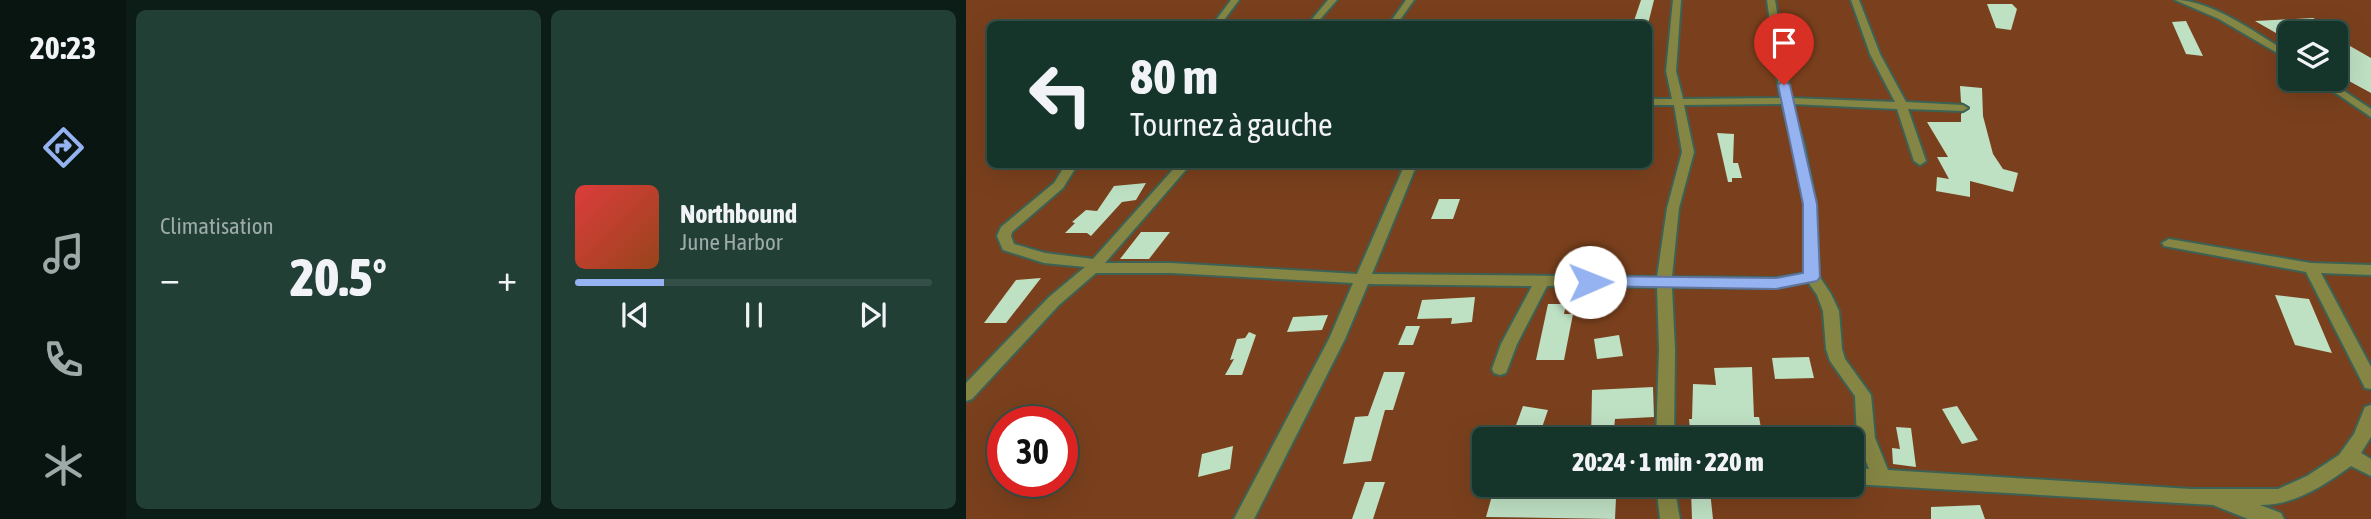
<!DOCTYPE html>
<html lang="fr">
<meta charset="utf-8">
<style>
:root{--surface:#15342a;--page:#223f36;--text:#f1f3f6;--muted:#9daaa8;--line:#344f47;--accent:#95b2f1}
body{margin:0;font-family:"Asap Condensed",sans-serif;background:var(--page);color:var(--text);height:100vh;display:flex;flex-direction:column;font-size:26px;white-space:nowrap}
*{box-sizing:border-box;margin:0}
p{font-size:23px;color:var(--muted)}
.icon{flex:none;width:38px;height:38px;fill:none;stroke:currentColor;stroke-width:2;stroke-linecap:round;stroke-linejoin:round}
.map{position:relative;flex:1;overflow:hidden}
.side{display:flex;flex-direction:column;gap:10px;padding:10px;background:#0c1d17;width:840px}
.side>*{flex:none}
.banner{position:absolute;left:21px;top:21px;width:665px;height:147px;border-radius:10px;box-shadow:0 7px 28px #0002,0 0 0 2px var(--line);background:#15342a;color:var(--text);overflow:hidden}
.controls{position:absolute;left:1312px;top:21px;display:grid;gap:14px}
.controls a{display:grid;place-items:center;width:70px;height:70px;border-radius:10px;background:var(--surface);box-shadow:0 7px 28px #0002,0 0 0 2px var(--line);font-size:35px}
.speed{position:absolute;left:21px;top:406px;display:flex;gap:14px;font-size:35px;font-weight:700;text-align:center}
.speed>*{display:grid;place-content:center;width:91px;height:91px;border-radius:50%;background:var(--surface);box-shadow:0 7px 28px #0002,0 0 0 2px var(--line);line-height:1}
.speed .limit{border:10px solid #d22;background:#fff;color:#111}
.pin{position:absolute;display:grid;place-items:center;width:60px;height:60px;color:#fff;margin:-72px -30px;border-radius:50% 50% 50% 0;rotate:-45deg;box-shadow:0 0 7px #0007}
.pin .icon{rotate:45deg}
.me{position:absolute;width:77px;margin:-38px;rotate:89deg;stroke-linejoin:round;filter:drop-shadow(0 0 5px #0008)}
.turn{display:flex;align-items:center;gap:24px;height:147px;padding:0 28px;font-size:32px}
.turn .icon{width:91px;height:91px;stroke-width:2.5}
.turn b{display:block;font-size:49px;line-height:60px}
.big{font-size:52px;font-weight:800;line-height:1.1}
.side .card{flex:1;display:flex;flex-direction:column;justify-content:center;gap:10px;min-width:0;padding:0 24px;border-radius:10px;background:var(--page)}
.song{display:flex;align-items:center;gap:21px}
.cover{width:84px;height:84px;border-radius:10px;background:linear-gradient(135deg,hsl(0 70% 55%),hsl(20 70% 35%))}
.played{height:7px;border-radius:4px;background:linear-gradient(90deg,var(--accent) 25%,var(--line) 25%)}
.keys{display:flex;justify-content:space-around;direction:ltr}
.heat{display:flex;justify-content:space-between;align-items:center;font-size:38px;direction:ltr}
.side .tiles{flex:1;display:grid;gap:10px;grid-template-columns:repeat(2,1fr)}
.trip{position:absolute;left:506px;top:427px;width:392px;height:70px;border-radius:10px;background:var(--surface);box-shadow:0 7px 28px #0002,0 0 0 2px var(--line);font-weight:800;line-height:70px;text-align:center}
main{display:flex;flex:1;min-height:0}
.tabs{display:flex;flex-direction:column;width:126px;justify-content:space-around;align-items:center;background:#081511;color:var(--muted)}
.tabs .icon{width:49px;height:49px}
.tabs .on{color:var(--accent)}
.tabs b{font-size:32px;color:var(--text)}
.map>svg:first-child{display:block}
.green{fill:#7a401d;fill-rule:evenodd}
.building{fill:#bee0c3}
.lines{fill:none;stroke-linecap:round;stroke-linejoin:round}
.minor-casing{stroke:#3b6255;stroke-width:4}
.minor{fill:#868644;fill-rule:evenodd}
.route{fill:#95b2f1;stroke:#61749d;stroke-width:2}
</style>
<main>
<nav class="tabs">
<b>20:23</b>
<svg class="icon on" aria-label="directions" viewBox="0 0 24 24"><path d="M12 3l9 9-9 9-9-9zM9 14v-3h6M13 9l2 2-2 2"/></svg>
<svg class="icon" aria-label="music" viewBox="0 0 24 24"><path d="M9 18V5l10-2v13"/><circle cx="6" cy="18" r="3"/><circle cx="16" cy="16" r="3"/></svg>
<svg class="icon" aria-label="phone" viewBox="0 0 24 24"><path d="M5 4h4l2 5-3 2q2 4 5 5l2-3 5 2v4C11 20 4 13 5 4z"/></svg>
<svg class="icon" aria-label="climate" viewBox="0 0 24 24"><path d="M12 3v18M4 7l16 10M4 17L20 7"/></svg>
</nav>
<section class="side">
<div class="tiles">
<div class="card"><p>Climatisation</p>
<div class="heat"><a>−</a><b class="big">20.5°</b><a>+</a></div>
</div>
<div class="card">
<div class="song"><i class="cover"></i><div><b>Northbound</b><p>June Harbor</p></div></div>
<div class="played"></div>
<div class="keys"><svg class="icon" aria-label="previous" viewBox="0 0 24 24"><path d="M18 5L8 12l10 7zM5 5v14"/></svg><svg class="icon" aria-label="pause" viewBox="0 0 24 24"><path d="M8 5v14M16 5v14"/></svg><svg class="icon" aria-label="next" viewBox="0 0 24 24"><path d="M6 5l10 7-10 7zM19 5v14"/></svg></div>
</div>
</div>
</section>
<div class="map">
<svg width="1405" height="519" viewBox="0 0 1405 519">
<rect width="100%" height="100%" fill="#1c4638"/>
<path class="green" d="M0,0H1405V519H0ZM24,24H682V164H24ZM1325,33H1370V79H1325ZM37,422H96V481H37ZM518,439H886V485H518Z"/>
<g class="building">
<path d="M675,0H688L682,24H667Z"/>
<path d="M1021,4H1046L1051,9L1045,30L1030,28Z"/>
<path d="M1347,18L1370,30L1359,31L1363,33H1310L1289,21Z"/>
<path d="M1220,21L1237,56L1220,54L1206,22Z"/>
<path d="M1370,38L1405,58V93L1370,74Z"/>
<path d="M994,86L1016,88L1017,116L1027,154L1037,169L1052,173L1047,192L1004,181V197L970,191L971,177L983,179L971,157H982L961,122H995V114L1004,107L995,102Z"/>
<path d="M751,133L768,134L767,163H772L776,178H766V182H762Z"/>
<path d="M180,183L170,200L156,202L125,236L121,233H99L109,223L106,222L120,210L131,211L148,186Z"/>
<path d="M473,199H494L487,219H465Z"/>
<path d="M175,232H204L183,259H154Z"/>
<path d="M75,278L40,323H18L50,280Z"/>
<path d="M1309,295L1343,299L1366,353L1329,345Z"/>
<path d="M509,297L506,322L485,324L486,318L451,319L456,300Z"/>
<path d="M582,304H600L598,314H607L598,360H570Z"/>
<path d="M362,315L356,330L321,332L327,317Z"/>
<path d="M440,326H454L447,345H432Z"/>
<path d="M283,332L290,335L276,375H259L268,359L264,360L271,339L279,338Z"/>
<path d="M653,335L657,356L631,359L628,339Z"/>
<path d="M843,357L848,378L809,379L806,358Z"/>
<path d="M786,367L788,417H793L797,439H725L723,419H726L727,384L750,385L748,368Z"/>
<path d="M418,372H439L427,410H419L405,461L377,464L389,417L402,416Z"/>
<path d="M687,387L688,417L649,419L647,439H625L626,390Z"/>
<path d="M557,406L582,410L572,439H545Z"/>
<path d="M991,406L1012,440L996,444L976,409Z"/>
<path d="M930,427L945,428L950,467L927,464L926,448L934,449Z"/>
<path d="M267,446L264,469L232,477L236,454Z"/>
<path d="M399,482H419L407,519H386Z"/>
<path d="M529,485L600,486L599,498H650L649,519L520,517Z"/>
<path d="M725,491H744L747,519H726Z"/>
<path d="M1014,505L1019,519H965V507Z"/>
</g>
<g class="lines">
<g class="minor-casing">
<g id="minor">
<path d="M265,0H273L255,24H247Z"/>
<path d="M362,0H371L350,24H342Z"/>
<path d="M440,0H448L431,24H423Z"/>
<path d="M707,0H715L710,71L717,99L814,98L801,0H809L825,98L929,102L904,54L885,0H893L914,54L940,102L997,105L1002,108L997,111L942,109L960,161L954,165L948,161L931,109L826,104L838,144L850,204L853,276L865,294L873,311L876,349L879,359L905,395L909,438L922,470L1225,489H1312L1341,476L1373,455L1388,434L1399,407L1405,405V437L1395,453L1405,459V476L1385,466C1357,486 1329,505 1294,505L1315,513L1318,519H1282L1247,505L886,484V468L903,469L891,438L889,396L864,361L860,349L857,311L851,295L842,282L810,288L706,287L709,350L708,439H690L693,350L691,287L581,286L551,344L540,373L534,375L528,373L526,369L535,344L566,286L402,284L379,339L288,519H268L363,339L387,283L205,273H130L93,305L6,399L0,401V383L83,297L119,267L78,263L37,250L31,236L35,227L88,183L100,164H112L97,188L46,232L45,236L48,244L79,253L127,259L212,164H225L139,263H205L391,274L439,164H451L406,274L691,277L701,208L716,152L708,105H682V99H706L700,71ZM816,104L826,144L838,204L839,273L810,278L706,277L713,208L728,152L718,105Z"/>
<path d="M1209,0C1247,0 1292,35 1325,54V61L1253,19Z"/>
<path d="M1349,79H1360L1405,109V117Z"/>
<path d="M1203,239L1345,263L1405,265V275L1355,273L1405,367V389L1399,388L1340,272L1198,246L1196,243Z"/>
<path d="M690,485H708L714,519H694Z"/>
</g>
</g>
<use href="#minor" class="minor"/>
</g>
<path class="route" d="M818,81L824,85L851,204L854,277L851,281L810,289L619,286L616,282L619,278L624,276L810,278L837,273V204L812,85Z"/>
</svg>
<div class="controls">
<a><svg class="icon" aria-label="layers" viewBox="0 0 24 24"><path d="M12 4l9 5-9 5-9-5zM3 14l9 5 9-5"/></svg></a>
</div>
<div class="speed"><div class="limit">30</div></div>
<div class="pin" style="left:818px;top:85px;background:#d93025"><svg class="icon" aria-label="arrive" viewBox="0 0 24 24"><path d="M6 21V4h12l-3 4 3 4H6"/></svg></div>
<svg class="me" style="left:624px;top:282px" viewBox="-20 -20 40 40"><circle r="19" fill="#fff"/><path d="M0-13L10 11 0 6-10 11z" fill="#95b2f1"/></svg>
<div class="trip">20:24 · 1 min · 220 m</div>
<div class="banner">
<div class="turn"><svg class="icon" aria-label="left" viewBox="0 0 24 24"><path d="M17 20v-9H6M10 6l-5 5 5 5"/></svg><div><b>80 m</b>Tournez à gauche</div></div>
</div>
</div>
</main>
